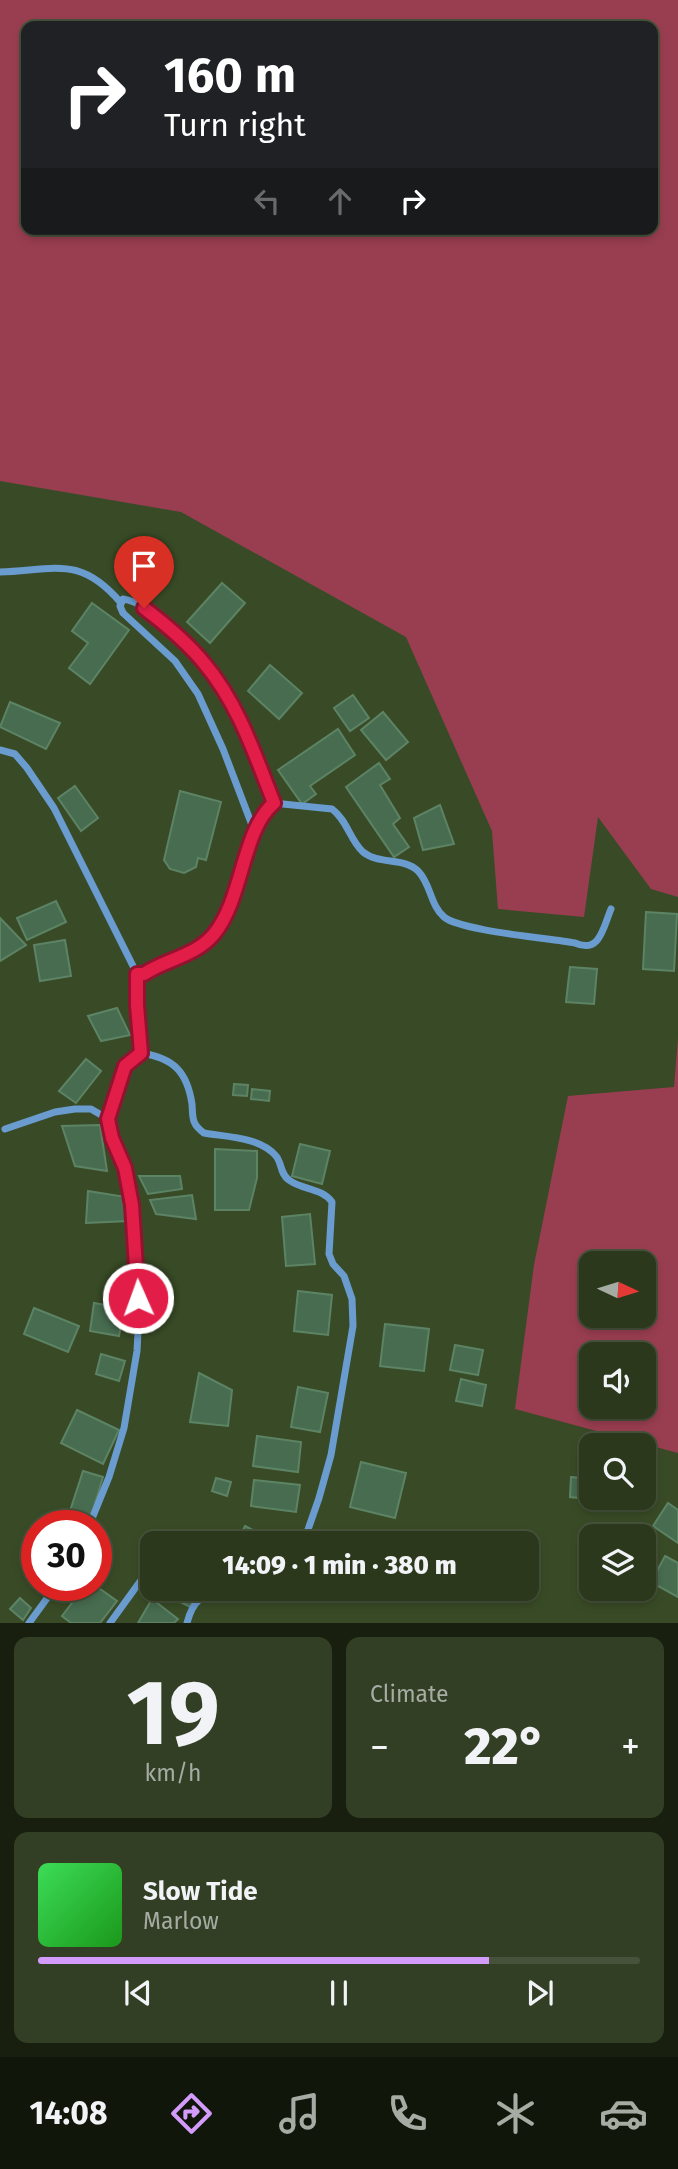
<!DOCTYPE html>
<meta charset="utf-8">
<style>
:root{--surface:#2b381c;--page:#333f25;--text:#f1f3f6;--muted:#a6aca3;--line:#47523b;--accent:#d39cfc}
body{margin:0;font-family:"Fira Sans",sans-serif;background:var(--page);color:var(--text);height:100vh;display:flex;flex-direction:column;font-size:26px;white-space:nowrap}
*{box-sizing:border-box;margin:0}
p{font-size:23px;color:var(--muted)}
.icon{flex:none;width:38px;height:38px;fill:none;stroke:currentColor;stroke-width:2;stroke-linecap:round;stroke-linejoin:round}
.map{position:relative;height:1623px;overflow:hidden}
.drawer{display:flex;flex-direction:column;gap:14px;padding:14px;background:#181f0f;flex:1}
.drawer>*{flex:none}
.hud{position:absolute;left:21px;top:21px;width:637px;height:214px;border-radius:14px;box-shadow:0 4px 10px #0003,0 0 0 2px var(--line);background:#202124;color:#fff;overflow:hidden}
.needle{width:46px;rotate:94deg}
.buttons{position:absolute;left:579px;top:1251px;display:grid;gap:14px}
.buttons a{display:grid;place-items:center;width:77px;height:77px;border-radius:14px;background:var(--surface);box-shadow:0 4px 10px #0003,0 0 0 2px var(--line);font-size:35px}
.speed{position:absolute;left:21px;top:1510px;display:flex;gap:14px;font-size:35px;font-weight:700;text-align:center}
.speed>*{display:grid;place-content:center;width:91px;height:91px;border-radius:50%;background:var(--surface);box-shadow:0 4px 10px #0003,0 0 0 2px var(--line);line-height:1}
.speed .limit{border:10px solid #d22;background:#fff;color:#111}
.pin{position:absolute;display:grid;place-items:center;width:60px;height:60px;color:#fff;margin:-72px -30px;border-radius:50% 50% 50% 0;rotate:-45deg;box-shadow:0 0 7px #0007}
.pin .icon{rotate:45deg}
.me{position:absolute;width:77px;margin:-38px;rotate:358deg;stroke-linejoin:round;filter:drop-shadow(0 0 5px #0008)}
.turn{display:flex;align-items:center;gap:24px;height:147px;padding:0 28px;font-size:32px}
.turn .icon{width:91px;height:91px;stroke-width:2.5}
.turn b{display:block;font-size:49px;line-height:60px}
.lanes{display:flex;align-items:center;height:66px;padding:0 28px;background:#0003;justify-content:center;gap:35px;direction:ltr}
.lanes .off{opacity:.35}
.big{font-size:52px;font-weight:800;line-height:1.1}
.drawer .card{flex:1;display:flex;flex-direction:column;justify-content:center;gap:10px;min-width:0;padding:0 24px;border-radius:14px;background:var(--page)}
.drawer .dial{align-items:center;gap:0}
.dial b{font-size:91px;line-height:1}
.song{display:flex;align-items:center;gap:21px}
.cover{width:84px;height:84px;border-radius:10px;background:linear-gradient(135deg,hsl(130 70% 55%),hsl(120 70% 35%))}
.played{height:7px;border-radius:4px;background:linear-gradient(90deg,var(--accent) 75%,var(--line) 75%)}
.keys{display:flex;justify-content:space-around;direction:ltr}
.heat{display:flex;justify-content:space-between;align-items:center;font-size:38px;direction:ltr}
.drawer .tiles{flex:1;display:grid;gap:14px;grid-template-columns:1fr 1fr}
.card:last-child{grid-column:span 2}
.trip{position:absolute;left:140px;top:1531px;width:399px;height:70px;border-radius:14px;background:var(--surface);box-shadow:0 4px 10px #0003,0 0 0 2px var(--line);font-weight:800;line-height:70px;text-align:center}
.menu{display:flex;height:112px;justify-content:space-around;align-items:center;background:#11160b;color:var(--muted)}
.menu .icon{width:49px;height:49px}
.menu .current{color:var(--accent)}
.menu b{font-size:32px;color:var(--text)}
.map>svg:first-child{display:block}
.green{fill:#993e51;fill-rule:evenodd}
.building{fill:#476c4f;stroke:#5d8365;stroke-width:2}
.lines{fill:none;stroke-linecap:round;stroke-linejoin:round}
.minor{stroke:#6a9cd0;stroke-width:7}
.route-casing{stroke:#92132f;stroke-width:18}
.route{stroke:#e11d48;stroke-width:12}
</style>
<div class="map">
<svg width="678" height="1623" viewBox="0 0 678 1623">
<rect width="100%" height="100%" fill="#394b26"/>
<g class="green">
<path d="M0,0H678V897L651,889L598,817L584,917L498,909L492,831L406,637L181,512L0,481ZM26,26H653V229H26Z"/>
<path d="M678,1038V1453L515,1409L534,1265L568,1096L674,1087ZM592,1264H644V1316H592ZM592,1354H644V1407H592Z"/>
</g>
<g class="building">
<path d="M222,583L245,603L210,643L187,622Z"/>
<path d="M92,603L129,630L90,684L69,668L88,643L72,631Z"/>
<path d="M270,665L302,693L279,719L248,691Z"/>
<path d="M353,695L369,718L350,731L334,708Z"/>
<path d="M10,702L60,723L46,749L0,727Z"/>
<path d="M383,712L408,742L386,760L361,730Z"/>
<path d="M338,729L355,755L310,786L316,794L302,804L278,770Z"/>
<path d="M379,763L390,779L380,785L400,818L393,824L409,847L394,857L346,787Z"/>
<path d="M75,786L98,818L81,831L58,798Z"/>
<path d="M180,791L221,802L206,860L198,858L196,867L184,873L170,869L164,860Z"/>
<path d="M440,805L454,844L423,850L414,818Z"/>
<path d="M56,901L66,922L27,940L17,918Z"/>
<path d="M646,912L677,914L674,971L643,969Z"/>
<path d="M0,918L26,945L0,961Z"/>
<path d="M65,940L71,976L40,981L34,945Z"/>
<path d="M570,967L597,969L594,1004L566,1002Z"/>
<path d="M117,1008L130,1035L101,1041L88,1016Z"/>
<path d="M86,1059L101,1071L76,1103L59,1091Z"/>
<path d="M234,1084L248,1085L247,1096L233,1095Z"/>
<path d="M252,1089L270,1091L269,1101L251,1099Z"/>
<path d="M100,1125L107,1171L75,1166L62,1126Z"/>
<path d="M300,1144L330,1151L322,1184L292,1176Z"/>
<path d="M215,1149L257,1151V1178L249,1210H215Z"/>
<path d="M139,1176H180L182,1189L148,1194Z"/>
<path d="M88,1191L126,1197L129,1221L86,1223Z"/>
<path d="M192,1195L196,1219L156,1214L150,1200Z"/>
<path d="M310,1214L315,1264L286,1266L282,1217Z"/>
<path d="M298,1291L332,1295L328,1335L294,1331Z"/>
<path d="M94,1303L124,1308L119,1336L90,1331Z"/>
<path d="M34,1308L79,1326L68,1352L24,1334Z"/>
<path d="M385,1324L429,1329L424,1371L380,1366Z"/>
<path d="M455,1345L483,1350L478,1375L450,1370Z"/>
<path d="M101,1354L125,1361L119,1381L96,1374Z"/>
<path d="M199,1373L232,1390L228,1426L190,1422Z"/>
<path d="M461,1379L486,1385L482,1406L456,1401Z"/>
<path d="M298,1387L328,1393L320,1432L291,1427Z"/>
<path d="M77,1410L119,1430L103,1464L61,1443Z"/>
<path d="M257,1436L301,1442L298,1472L253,1466Z"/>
<path d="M361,1462L406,1473L395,1518L350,1507Z"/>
<path d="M83,1471L103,1477L90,1520L69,1514Z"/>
<path d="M571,1477L592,1479V1498H615V1502L570,1497Z"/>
<path d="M216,1478L231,1482L227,1496L212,1491Z"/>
<path d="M254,1480L300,1485L296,1512L251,1506Z"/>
<path d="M668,1503L678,1510V1543L653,1526Z"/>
<path d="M245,1526L280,1544H236Z"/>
<path d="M665,1556L678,1563V1597L651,1582Z"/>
<path d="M85,1586H96L117,1601L100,1623H71L62,1616Z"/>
<path d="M170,1589H199L190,1607L167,1595Z"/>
<path d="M20,1598L31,1608L23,1620L10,1609Z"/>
<path d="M152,1599L178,1619L174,1623H138Z"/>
</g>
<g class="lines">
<g class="minor">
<path d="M0,572C55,570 80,555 121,603"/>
<path d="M0,750L15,754L27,768L54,808L137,974"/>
<path d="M255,833L223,749L198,694L175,661L123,613L120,606L123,599C139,601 153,614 164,625C177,637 192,649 204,662C238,702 255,755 273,803"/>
<path d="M141,1053C173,1058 187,1071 192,1104C193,1117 191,1124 204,1133C227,1137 260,1137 276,1156C282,1163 280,1174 289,1180C302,1190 322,1188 332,1202L329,1254L333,1264L344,1276L352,1299L353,1326L331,1455L319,1498L303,1544"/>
<path d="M108,1119L125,1066L141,1053L137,1005V974C148,975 156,965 166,962C231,937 231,905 250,845C256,829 261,814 273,803L332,809C347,820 350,840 363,852C379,865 404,857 418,871C431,884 430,905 444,917C461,931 548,938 575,943C600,954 603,928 611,909"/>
<path d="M5,1129L55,1112L75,1109H91L108,1119L112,1138L125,1168L132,1205L139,1313L137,1351L124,1428L109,1477L89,1526"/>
<path d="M29,1623L56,1586"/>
<path d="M110,1623L152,1565"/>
<path d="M187,1623C192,1602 204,1591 225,1589"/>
</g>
</g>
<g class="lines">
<g class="route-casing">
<path id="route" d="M138,1298L132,1205L125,1168L112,1138L108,1119L125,1066L141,1053L137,1005V974H144C166,959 196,956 214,934C243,899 242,830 274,803C255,755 238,703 204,663C187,642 165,624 144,608"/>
</g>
<use href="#route" class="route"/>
</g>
</svg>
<div class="buttons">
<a><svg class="needle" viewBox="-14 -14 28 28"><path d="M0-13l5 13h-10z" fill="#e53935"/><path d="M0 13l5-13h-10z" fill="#a6aca3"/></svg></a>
<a><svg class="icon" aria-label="sound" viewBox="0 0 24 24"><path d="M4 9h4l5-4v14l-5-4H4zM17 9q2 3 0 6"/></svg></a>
<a><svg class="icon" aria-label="search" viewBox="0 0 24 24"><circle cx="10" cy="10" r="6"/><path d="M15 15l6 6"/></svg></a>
<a><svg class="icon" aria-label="layers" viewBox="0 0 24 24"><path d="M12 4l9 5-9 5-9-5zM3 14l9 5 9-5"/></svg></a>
</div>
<div class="speed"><div class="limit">30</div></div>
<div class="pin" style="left:144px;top:608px;background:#d93025"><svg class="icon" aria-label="arrive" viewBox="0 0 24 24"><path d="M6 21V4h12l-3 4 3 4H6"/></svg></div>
<svg class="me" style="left:138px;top:1298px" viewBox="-20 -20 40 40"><circle r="17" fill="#e11d48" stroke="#fff" stroke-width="3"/><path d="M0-11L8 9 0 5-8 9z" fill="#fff"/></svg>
<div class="trip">14:09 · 1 min · 380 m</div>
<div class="hud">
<div class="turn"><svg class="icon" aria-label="right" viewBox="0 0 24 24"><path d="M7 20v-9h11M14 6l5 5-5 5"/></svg><div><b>160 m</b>Turn right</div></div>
<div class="lanes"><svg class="icon off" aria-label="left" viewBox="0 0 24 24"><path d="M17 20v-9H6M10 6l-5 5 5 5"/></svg><svg class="icon off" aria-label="ahead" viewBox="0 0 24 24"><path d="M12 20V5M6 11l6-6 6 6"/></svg><svg class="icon" aria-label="right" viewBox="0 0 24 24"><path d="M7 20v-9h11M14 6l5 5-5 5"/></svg></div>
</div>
</div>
<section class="drawer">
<div class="tiles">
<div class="card dial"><b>19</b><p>km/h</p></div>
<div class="card"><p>Climate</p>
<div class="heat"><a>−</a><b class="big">22°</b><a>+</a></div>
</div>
<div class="card">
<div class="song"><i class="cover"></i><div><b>Slow Tide</b><p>Marlow</p></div></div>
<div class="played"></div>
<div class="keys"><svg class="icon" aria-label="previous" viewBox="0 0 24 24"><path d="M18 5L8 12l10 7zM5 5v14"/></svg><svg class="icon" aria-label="pause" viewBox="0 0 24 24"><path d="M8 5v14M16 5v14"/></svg><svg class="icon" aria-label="next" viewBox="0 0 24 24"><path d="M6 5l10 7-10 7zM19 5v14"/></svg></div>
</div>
</div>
</section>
<nav class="menu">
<b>14:08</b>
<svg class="icon current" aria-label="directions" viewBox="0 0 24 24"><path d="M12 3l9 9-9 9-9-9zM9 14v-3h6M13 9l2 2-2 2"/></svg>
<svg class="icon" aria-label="music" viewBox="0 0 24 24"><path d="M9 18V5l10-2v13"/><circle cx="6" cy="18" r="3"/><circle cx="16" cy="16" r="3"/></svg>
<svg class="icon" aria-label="phone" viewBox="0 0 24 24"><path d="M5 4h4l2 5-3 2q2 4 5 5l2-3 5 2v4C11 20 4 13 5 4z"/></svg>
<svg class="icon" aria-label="climate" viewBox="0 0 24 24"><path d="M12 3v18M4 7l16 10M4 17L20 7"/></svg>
<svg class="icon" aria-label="car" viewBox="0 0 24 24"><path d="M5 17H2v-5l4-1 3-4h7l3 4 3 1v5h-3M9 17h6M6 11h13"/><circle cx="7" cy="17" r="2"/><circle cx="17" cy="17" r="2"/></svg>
</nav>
